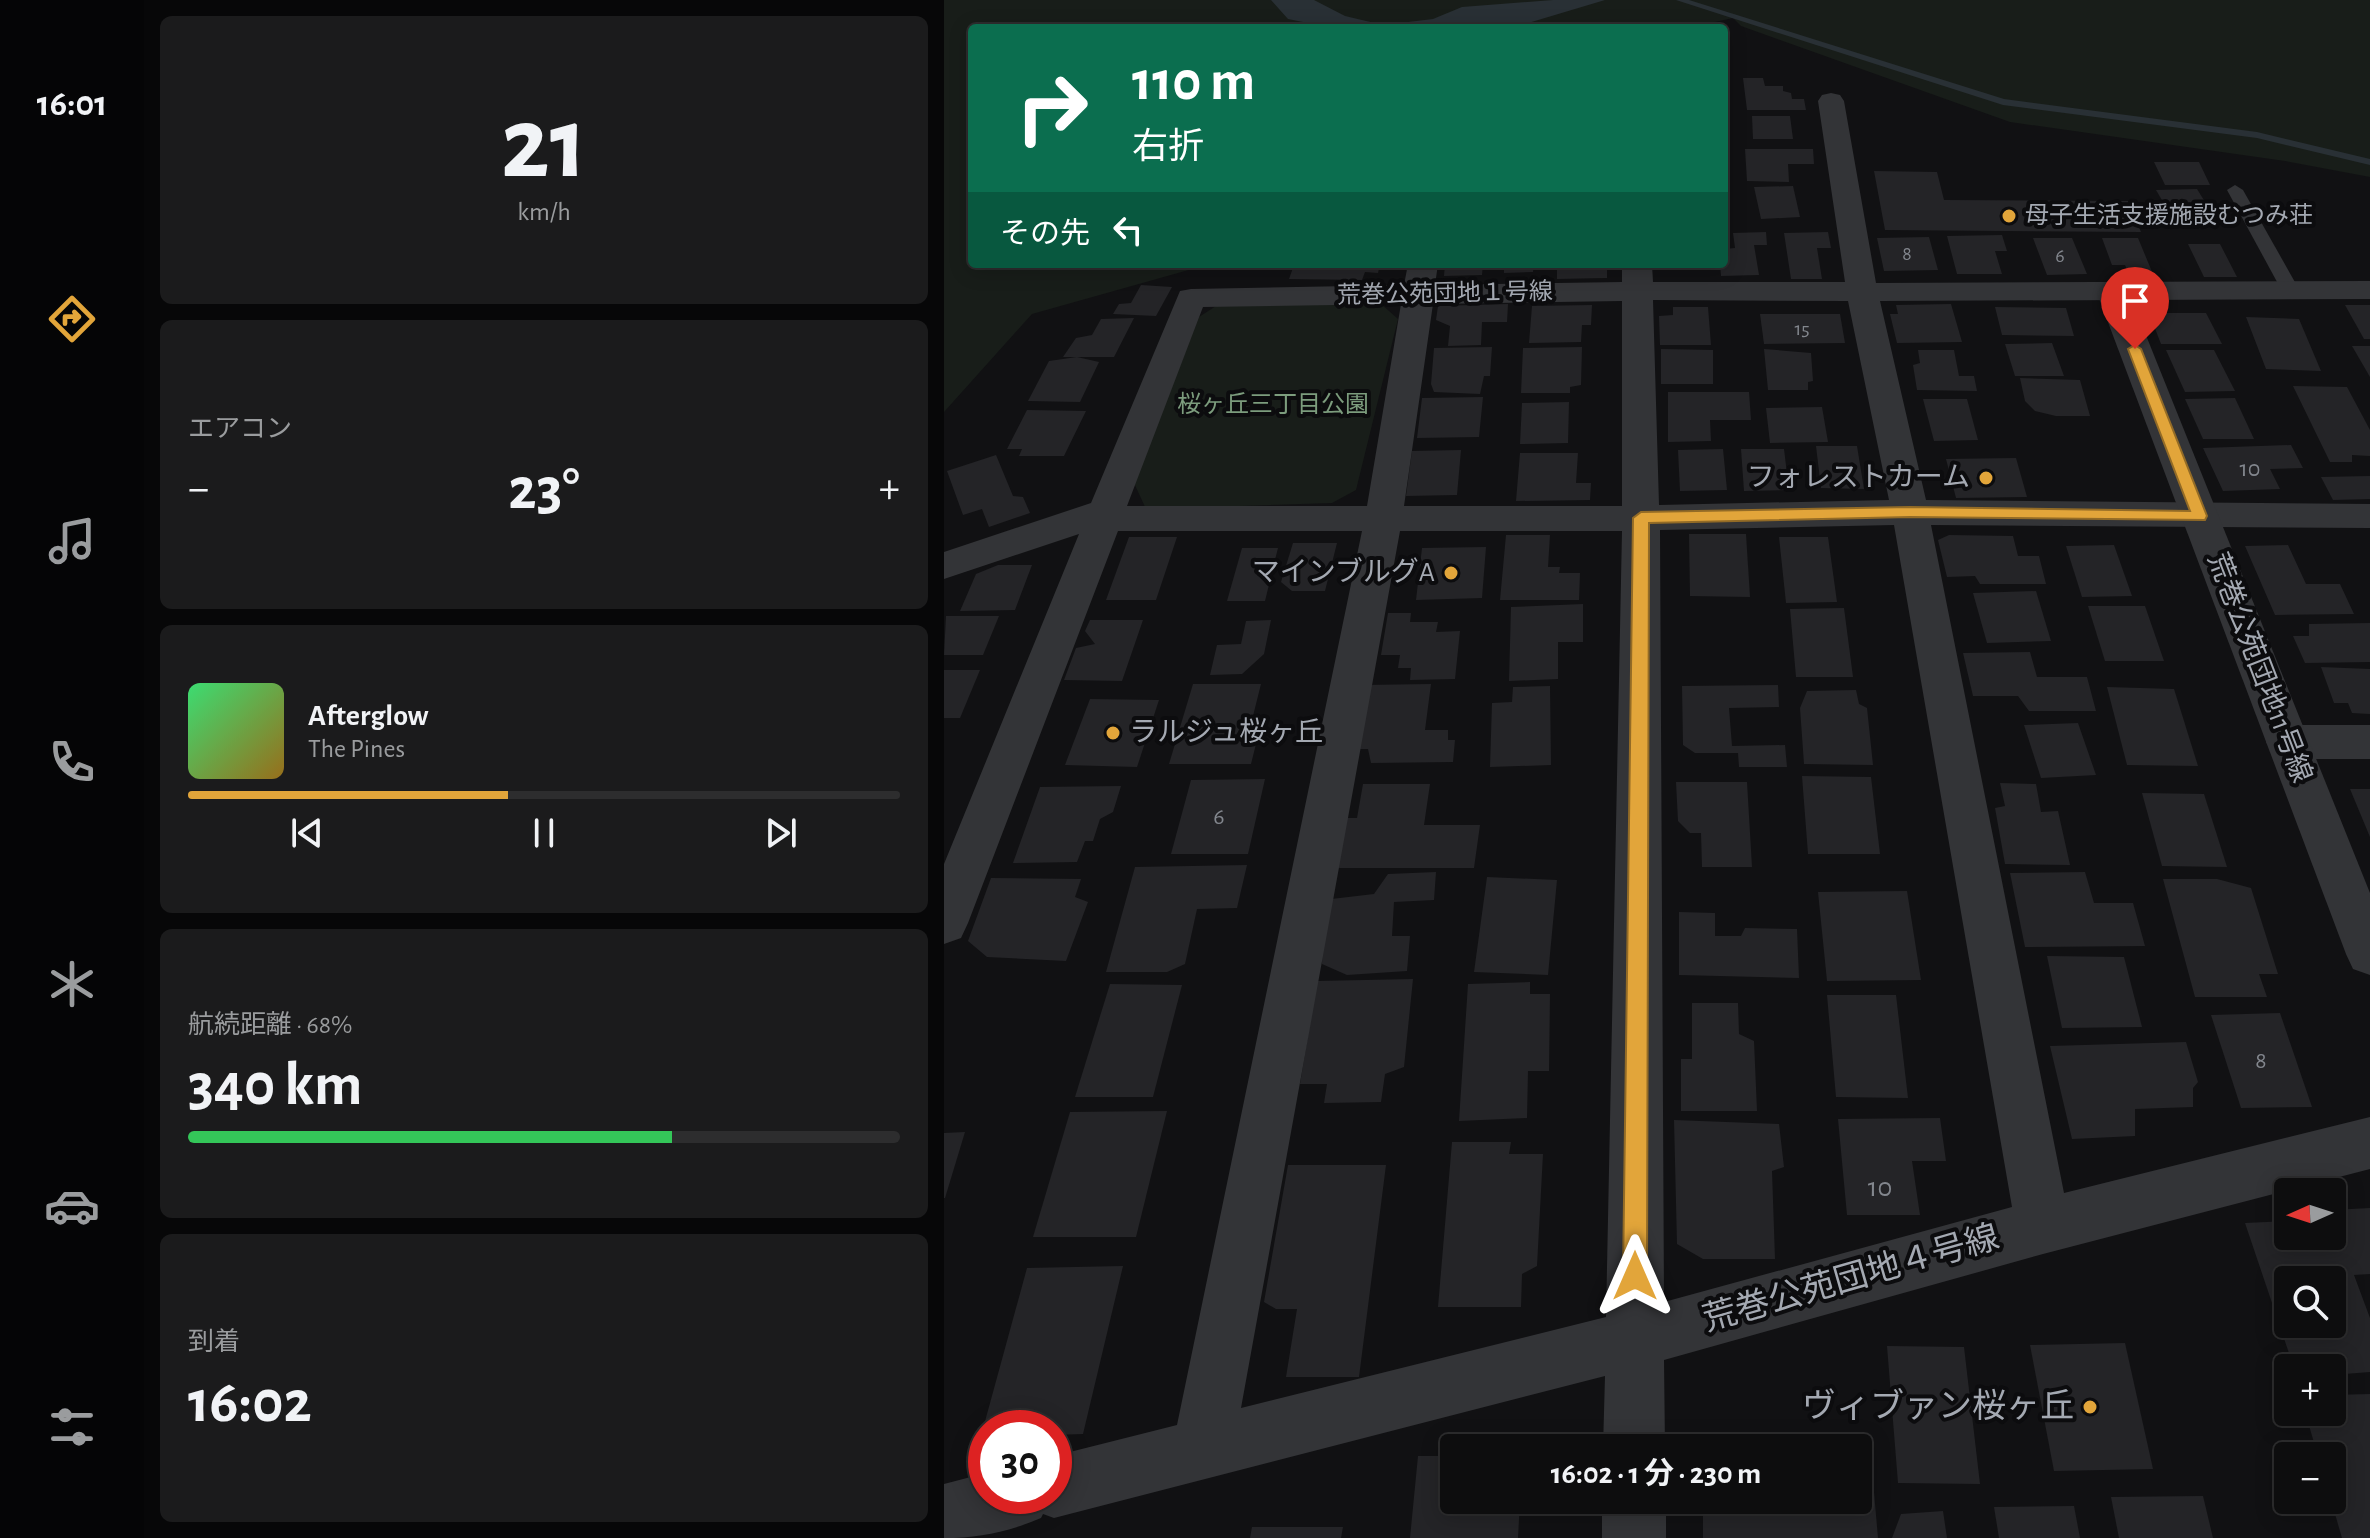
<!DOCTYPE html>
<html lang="ja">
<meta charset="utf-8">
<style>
:root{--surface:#0d0d0e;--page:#1b1b1c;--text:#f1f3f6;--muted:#9a9c9e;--line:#2d2d2e;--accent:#e2a53a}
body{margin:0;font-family:"Alegreya Sans","Noto Sans JP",sans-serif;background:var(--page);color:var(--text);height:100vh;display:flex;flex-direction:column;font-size:30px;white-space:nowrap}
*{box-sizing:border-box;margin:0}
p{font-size:26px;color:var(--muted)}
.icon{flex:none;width:44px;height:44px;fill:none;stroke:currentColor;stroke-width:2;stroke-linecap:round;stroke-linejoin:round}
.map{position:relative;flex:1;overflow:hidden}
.details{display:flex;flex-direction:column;gap:16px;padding:16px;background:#070708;width:800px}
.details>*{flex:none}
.guide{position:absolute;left:24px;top:24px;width:760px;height:244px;border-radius:8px;box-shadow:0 4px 20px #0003,0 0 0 2px var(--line);background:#0b6e4f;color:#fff;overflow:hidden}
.needle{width:52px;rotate:267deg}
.buttons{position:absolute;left:1330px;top:1178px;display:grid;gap:16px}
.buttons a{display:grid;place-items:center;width:72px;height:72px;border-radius:8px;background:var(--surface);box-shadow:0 4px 20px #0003,0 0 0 2px var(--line);font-size:40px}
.speed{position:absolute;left:24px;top:1410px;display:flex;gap:16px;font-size:40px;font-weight:700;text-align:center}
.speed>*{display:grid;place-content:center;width:104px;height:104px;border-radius:50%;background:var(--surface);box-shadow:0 4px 20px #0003,0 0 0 2px var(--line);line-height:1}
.speed .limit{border:12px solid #d22;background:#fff;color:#111}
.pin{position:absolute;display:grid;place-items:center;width:68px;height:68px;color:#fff;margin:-82px -34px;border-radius:50% 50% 50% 0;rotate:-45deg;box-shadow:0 0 8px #0007}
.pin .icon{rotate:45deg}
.me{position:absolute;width:88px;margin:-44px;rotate:0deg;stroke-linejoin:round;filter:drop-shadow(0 0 6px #0008)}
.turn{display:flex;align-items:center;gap:28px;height:168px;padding:0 32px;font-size:36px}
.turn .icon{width:104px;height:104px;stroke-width:2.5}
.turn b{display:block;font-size:56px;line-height:68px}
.then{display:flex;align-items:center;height:76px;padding:0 32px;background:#0003;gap:16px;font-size:30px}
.big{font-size:60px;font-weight:700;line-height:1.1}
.details .widget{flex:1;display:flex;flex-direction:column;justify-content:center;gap:12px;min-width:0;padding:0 28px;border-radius:12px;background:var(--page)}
.details .dial{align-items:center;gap:0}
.dial b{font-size:104px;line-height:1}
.song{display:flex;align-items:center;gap:24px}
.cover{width:96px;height:96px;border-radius:12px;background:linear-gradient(135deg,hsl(140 70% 55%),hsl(40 70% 35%))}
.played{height:8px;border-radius:4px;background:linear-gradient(90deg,var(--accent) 45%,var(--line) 45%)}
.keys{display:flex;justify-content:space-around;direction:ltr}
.heat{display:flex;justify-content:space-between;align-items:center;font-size:44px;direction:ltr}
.charge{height:12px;border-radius:6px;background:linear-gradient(90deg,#34c759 68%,var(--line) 0)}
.trip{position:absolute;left:496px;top:1434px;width:432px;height:80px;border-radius:8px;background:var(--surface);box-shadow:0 4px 20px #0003,0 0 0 2px var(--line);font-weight:700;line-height:80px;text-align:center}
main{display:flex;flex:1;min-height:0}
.tab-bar{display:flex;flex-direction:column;width:144px;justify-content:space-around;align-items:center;background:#050506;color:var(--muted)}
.tab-bar .icon{width:56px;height:56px}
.tab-bar .current{color:var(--accent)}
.tab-bar b{font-size:36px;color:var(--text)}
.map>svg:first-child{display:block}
.green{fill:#181d19}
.water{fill:#293035}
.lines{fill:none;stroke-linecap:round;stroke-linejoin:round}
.stream{fill:#293035;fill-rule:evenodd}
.building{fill:#242427;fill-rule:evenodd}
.service{fill:#333437;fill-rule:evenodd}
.minor{fill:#333437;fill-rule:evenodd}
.tertiary{fill:#333437;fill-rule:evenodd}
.route{fill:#e2a53a;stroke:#936b26;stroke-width:2}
.poi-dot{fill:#e2a53a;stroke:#0c0c0e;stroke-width:3}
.labels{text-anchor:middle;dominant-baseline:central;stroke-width:8;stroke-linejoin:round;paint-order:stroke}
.far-number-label{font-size:20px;fill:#83878e}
.far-poi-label{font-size:24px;fill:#a4a9b2;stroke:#0c0c0e;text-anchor:start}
.far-street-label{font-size:24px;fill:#a4a9b2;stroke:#0c0c0e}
.far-park-label{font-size:24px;fill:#7c9c7d;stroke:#0c0c0e}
.number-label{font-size:24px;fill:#83878e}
.poi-label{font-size:28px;fill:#a4a9b2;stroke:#0c0c0e;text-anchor:end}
.street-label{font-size:28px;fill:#a4a9b2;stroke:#0c0c0e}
.near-number-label{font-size:28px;fill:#83878e}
.near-street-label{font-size:34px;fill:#a4a9b2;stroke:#0c0c0e}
.near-poi-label{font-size:34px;fill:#a4a9b2;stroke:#0c0c0e;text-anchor:end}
</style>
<main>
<nav class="tab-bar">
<b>16:01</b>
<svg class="icon current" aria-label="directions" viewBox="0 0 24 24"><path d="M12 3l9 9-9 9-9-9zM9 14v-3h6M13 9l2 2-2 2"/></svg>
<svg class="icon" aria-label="music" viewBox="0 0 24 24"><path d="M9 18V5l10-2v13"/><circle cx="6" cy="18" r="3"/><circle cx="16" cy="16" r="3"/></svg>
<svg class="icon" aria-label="phone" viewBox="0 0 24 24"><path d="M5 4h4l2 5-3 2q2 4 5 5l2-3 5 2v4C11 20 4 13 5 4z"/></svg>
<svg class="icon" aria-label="climate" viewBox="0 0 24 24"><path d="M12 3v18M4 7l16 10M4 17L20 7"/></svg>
<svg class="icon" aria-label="car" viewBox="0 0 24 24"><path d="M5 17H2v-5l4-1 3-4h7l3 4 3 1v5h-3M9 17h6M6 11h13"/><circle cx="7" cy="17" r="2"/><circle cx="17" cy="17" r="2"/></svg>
<svg class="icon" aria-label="filters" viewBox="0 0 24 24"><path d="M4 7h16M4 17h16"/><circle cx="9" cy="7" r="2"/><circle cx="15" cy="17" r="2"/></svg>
</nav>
<section class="details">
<div class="widget dial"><b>21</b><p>km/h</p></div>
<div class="widget"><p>エアコン</p>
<div class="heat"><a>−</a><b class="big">23°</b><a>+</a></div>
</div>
<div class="widget">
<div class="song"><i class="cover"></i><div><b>Afterglow</b><p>The Pines</p></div></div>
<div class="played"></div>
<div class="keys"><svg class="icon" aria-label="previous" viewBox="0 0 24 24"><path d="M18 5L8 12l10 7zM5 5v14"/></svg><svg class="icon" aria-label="pause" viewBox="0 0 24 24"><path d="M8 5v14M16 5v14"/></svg><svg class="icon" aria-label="next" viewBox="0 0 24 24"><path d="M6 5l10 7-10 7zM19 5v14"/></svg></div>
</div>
<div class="widget"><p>航続距離 · 68%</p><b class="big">340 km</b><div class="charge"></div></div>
<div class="widget"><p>到着</p><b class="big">16:02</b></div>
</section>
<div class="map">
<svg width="1426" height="1538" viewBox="0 0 1426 1538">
<rect width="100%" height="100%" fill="#111113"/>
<g class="green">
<path d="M0,0H1426V177L1341,161L1066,122L797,26L789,18L743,28H28V264H266L88,314L0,412Z"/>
<path d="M436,303L454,319L412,490L388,503L202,509L190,483L255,317L272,306Z"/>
</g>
<path class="water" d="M327,0H370L401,16L439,25L489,19L518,7L609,0H661L567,28H389L344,19Z"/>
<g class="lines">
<path class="stream" d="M732,0H745L1060,99L1313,132L1426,159V165L1313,138L1059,105Z"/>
</g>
<g class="building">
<path d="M799,78H819L821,86H839V91L847,93L848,99H860L862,110H803Z"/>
<path d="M808,116H846L849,139H809Z"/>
<path d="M801,149H869L870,164H844L845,182L803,181Z"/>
<path d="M1210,162H1255L1266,185H1221Z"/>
<path d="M930,171L993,172L1000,200L1184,201L1197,232L941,230Z"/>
<path d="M849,186L856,217L817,219L810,187Z"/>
<path d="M1253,189L1274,223L1232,224L1212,190Z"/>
<path d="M822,232L823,245H810L815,275L777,276L776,264H780V249L791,248L789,233Z"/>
<path d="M884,232L887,248H873L878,279H847L840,233Z"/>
<path d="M1058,235L1063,251H1051L1058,274H1013L1003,236Z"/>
<path d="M985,237L994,270L940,271L933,238Z"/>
<path d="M1089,238H1128L1143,274L1103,275Z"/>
<path d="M1158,238H1194L1211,279H1187L1181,265H1168Z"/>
<path d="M1244,244H1276L1293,277H1260Z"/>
<path d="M374,264H436L434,273L421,272L418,280L345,279L350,265Z"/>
<path d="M501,264H539L538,275L500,276Z"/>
<path d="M560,264H590L589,272L560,273Z"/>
<path d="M613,264H663V278L613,279Z"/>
<path d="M197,285L228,287L212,316L169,314L175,304L187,303Z"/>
<path d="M564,304L563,322H538L537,345L504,346L506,326L492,320L494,306Z"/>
<path d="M1007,304L1018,342L953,343L946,314H954L952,305Z"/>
<path d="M648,305L647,325H638L637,342L585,343L588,306Z"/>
<path d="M1401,305H1426V339H1420Z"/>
<path d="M729,307H764L767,345H716L715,316L729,315Z"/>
<path d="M1051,307L1122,308L1130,336L1058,335Z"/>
<path d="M1205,313H1262L1278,344H1217Z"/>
<path d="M816,314H896L901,343L820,344Z"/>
<path d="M1302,317L1355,319L1377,371L1322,369Z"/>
<path d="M190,318L170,357H119L132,338L148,335L157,319Z"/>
<path d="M1108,343L1120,376H1071L1061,344Z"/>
<path d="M1408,346H1426V377Z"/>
<path d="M548,347L546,376H540L536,394L490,392L487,384L490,348Z"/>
<path d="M638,347L637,385L626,387V393H577L579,348Z"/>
<path d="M717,349L769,350V384H717Z"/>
<path d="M820,349L867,353L869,381L864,382V390H824Z"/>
<path d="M974,350H1010L1015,376H1030L1033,391L973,390L969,365L976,363Z"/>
<path d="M1222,350H1270L1291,391L1241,392Z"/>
<path d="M133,357L155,362L136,402L84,401L105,361Z"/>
<path d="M1076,378L1136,380L1146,416H1112L1091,411L1081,401Z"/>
<path d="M1349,386L1403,387L1426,430V456L1408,455V462H1386Z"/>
<path d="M724,392H805L807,420H766L767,441L724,442Z"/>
<path d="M539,397L535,437L473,438L478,398Z"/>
<path d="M1291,398L1310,439H1259L1241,399Z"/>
<path d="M979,399H1023L1034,440L990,441Z"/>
<path d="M625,402L624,443L576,444L578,403Z"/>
<path d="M878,407L884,442L826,443L822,408Z"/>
<path d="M83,410L142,411L120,456H75L78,449H63Z"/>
<path d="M1347,445L1359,468L1326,469L1336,489L1279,491L1259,448Z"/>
<path d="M872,446H913L920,489L877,488Z"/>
<path d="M779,449L783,490L736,491L734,450Z"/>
<path d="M797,449H840L845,490L800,491Z"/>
<path d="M517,450L513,495L462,496L468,451Z"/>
<path d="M576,453H634L632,483H647L646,500L572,501Z"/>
<path d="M52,455L69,496L79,497L86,513L45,527L38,509L19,515L3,471Z"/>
<path d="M1072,458L1083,497L1012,498L1002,459Z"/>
<path d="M1426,476V499L1389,500L1377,477Z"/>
<path d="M745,534H802L806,597L746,596Z"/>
<path d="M562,535H606L604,567H616L615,573H636L635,600H556Z"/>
<path d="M1005,535L1069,536L1074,556H1095L1102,584H1036L1031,576L1003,577L994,540Z"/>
<path d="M185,537H233L212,600H162Z"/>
<path d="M835,537H884L893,602L842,603Z"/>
<path d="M349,543H393L381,591H348L337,582Z"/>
<path d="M1170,545L1188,596L1138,597L1122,546Z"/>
<path d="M1344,545L1362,584H1396L1410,614L1331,615L1301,546Z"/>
<path d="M542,547L538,598L472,600L478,548Z"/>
<path d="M298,548H334L321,601H283Z"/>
<path d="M54,565H88L71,610L16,611L32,574Z"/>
<path d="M1092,591L1107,641L1043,643L1029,593Z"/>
<path d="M639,604V642H614V679L565,681L567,607Z"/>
<path d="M1144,606H1201L1220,661H1161Z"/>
<path d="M900,608L909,677H852L846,609Z"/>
<path d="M444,613H467L466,622H494L492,632L516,631L511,679L466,680L467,668H454L456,655H437Z"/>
<path d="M2,616H55L39,655H0Z"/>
<path d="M146,620H199L178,681L120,680L132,648L151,644L141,631Z"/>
<path d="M327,620L320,654L298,674L266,675L273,645L297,644L302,621Z"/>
<path d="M1426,623V662L1361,663L1349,636H1365V624Z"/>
<path d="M1086,652L1093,677H1143L1152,711H1085L1074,696H1029L1019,653Z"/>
<path d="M1377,667L1426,669V714L1408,713L1404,703H1390Z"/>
<path d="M0,670H36L16,718H0Z"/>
<path d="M249,684H317L307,724H317L307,764H225Z"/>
<path d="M487,684L481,730H504V740H511L509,762L427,763L424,749H408L419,685Z"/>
<path d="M834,685L835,707L785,708L788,746L841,745L843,767H795L794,753H751L739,745L738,686Z"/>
<path d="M606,686L607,765L546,767L548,703L568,702L569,687Z"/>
<path d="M1163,687L1230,689L1254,766L1183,765Z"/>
<path d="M912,690L915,704L923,708L929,765L860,764L856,708L863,691Z"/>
<path d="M146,699L215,700L193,767L121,765Z"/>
<path d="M1134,723L1152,775L1097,778L1080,725Z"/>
<path d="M858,776L927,777L936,854H864Z"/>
<path d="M321,779L304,854H227L247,780Z"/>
<path d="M732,782H803L808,867H758L757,833H746L734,821Z"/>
<path d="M1056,783L1092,784L1097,812L1114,811L1126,865L1061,864L1051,808L1061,806Z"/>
<path d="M419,784H486L480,825H536L530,868H389L397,818H413Z"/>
<path d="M177,786L169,812L156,819L149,841H141L133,862L69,863L96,787Z"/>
<path d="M1406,789H1426V837Z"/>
<path d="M1198,793L1260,794L1283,867L1218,866Z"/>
<path d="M303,865L293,908L253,909L241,964L223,972H162L191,867Z"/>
<path d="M492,872L490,900L450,902L448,936H466L463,971L403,975L378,964L379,900L430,894L444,874Z"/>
<path d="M1141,872L1150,903H1189L1201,946L1081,947L1066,873Z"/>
<path d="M543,877L613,880L604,975L530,972Z"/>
<path d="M47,878L137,879L131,897L144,902L122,961L43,957L24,941Z"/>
<path d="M1219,879H1273L1307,888L1334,974H1315L1323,997H1251Z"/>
<path d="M963,891L977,980L883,981L874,892Z"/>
<path d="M735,912L771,913V936H797L801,928L853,929L855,978L735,975Z"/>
<path d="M1103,956L1180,957L1198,1027L1118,1028Z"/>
<path d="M469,979L460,1067L441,1074L437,1102L380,1103L383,1084H356L373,981Z"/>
<path d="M586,982V994H606L605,1071H584L583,1118L515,1121L524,984Z"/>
<path d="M166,984L238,985L209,1097H131Z"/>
<path d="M883,995H952L964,1098L892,1097Z"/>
<path d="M748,1003H794L795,1034L810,1041L813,1111H737V1059H748Z"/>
<path d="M1336,1013L1368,1107L1297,1108L1267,1015Z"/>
<path d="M1242,1042L1254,1082L1249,1088V1107L1191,1109V1136L1128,1139L1106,1046Z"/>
<path d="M223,1111L192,1237H89L126,1112Z"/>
<path d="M996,1118L1002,1161H968L976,1215H903L894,1119Z"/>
<path d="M730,1120L835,1124L840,1167L828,1171L831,1259H759L733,1244Z"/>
<path d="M21,1132L1,1198H0V1133Z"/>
<path d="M508,1142H567L565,1154H599L593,1266L578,1274L577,1307H494Z"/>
<path d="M344,1165H442L415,1377H342L353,1309H332L320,1302Z"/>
<path d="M1426,1208V1274L1410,1275L1426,1318V1372L1388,1375V1368H1350L1301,1223L1344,1221V1236H1388V1210ZM1344,1280H1388V1324H1344Z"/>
<path d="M179,1266L139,1434L110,1435V1428H42V1436H37L83,1268Z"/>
<path d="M1181,1343L1209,1469L1110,1471L1086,1345Z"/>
<path d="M943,1346L1020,1347L1036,1484L954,1483Z"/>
<path d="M1426,1394V1538H1398L1387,1500L1388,1456H1374L1361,1412H1388V1395Z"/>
<rect x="758" y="1445" width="115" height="3"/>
<path d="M914,1445L926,1446L934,1538H759V1500H914Z"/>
<path d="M474,1456H510V1500H576L574,1538H466Z"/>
<path d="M1259,1496L1269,1538H1175L1167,1497Z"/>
<path d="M1130,1506L1136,1538H1055L1050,1507Z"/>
<path d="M999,1511L1003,1538H948L957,1514Z"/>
<path d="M308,1527H399L397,1538H306Z"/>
</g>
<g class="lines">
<path class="service" d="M1291,185L1299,190L1356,291L1353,295H1341L1338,291L1283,190Z"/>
<g class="minor">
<path d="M887,93L896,95L900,101L932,283L1426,281V299L936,301L982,500L1426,504V528L987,525L1120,1193L1426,1117V1169L1099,1254L720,1360L721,1448H659L661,1376L110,1518L99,1514L97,1518C64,1532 35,1538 0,1538V1484L42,1473V1496H110V1456L233,1425L418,531H174L24,923L17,938L0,944V864L135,534L0,579V552L147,503L236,291L247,289L460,285L464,264H494L491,285L678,282V264H708L709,282H901L874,101L878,95ZM709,300L904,301L945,500L715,505ZM678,301V506H460L489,304ZM457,304L423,506H183L259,307ZM950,525L1068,1207L720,1302L716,530ZM456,531H678L662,1317L297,1408Z"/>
<path d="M1344,725H1426V759H1344L1329,754L1322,742L1329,730Z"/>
<rect x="658" y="1500" width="64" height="38"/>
</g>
<path class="tertiary" d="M1169,284L1180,286L1185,293L1426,893V975L1409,969L1402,954L1153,293L1158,286Z"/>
</g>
<path class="route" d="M1191,345L1197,349L1263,516L1261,520L966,517L705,523L703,1276L700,1284L691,1288L683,1284L679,1276L689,518L697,512L966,507L1246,511L1184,349Z"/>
<g class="poi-dot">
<circle cx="1065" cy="216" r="8"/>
<circle cx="1042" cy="478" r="8"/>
<circle cx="507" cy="573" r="8"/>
<circle cx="169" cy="733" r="8"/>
<circle cx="1146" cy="1407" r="8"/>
</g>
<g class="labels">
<g class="far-number-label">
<text x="963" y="254">8</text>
<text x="1116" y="256">6</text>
<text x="858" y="329">15</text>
</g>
<g class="far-poi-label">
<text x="1081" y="216">母子生活支援施設むつみ荘</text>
</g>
<g class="far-street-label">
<text transform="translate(501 294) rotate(-1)">荒巻公苑団地１号線</text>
</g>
<g class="far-park-label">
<text x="329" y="405">桜ヶ丘三丁目公園</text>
</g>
<g class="number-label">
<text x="1306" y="469">10</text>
<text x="275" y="817">6</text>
<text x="1317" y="1061">8</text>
</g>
<g class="poi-label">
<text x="1026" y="478">フォレストカーム</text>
<text x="491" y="573">マインブルグA</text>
<text x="185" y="733" text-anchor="start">ラルジュ桜ヶ丘</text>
</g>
<g class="street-label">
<text transform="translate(1315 668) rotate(69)">荒巻公苑団地11号線</text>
</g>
<g class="near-number-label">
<text x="936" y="1188">10</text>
</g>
<g class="near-street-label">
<text transform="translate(907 1279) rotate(-16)">荒巻公苑団地４号線</text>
</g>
<g class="near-poi-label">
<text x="1130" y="1407">ヴィブァン桜ヶ丘</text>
</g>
</g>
</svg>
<div class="buttons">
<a><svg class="needle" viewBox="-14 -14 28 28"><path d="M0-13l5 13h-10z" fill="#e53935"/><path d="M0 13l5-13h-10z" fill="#9a9c9e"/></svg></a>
<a><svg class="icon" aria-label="search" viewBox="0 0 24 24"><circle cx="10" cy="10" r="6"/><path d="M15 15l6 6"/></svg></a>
<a>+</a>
<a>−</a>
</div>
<div class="speed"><div class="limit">30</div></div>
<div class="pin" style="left:1191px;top:349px;background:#d93025"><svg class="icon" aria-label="arrive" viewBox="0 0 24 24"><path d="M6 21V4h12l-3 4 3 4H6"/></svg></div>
<svg class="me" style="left:691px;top:1276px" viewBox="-20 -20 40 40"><path d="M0-17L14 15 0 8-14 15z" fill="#e2a53a" stroke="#fff" stroke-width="4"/></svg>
<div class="trip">16:02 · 1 分 · 230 m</div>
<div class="guide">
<div class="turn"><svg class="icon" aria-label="right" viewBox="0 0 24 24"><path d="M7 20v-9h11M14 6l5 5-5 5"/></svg><div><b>110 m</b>右折</div></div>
<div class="then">その先<svg class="icon" aria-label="left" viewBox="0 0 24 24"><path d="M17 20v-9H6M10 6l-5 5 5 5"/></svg></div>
</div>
</div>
</main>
